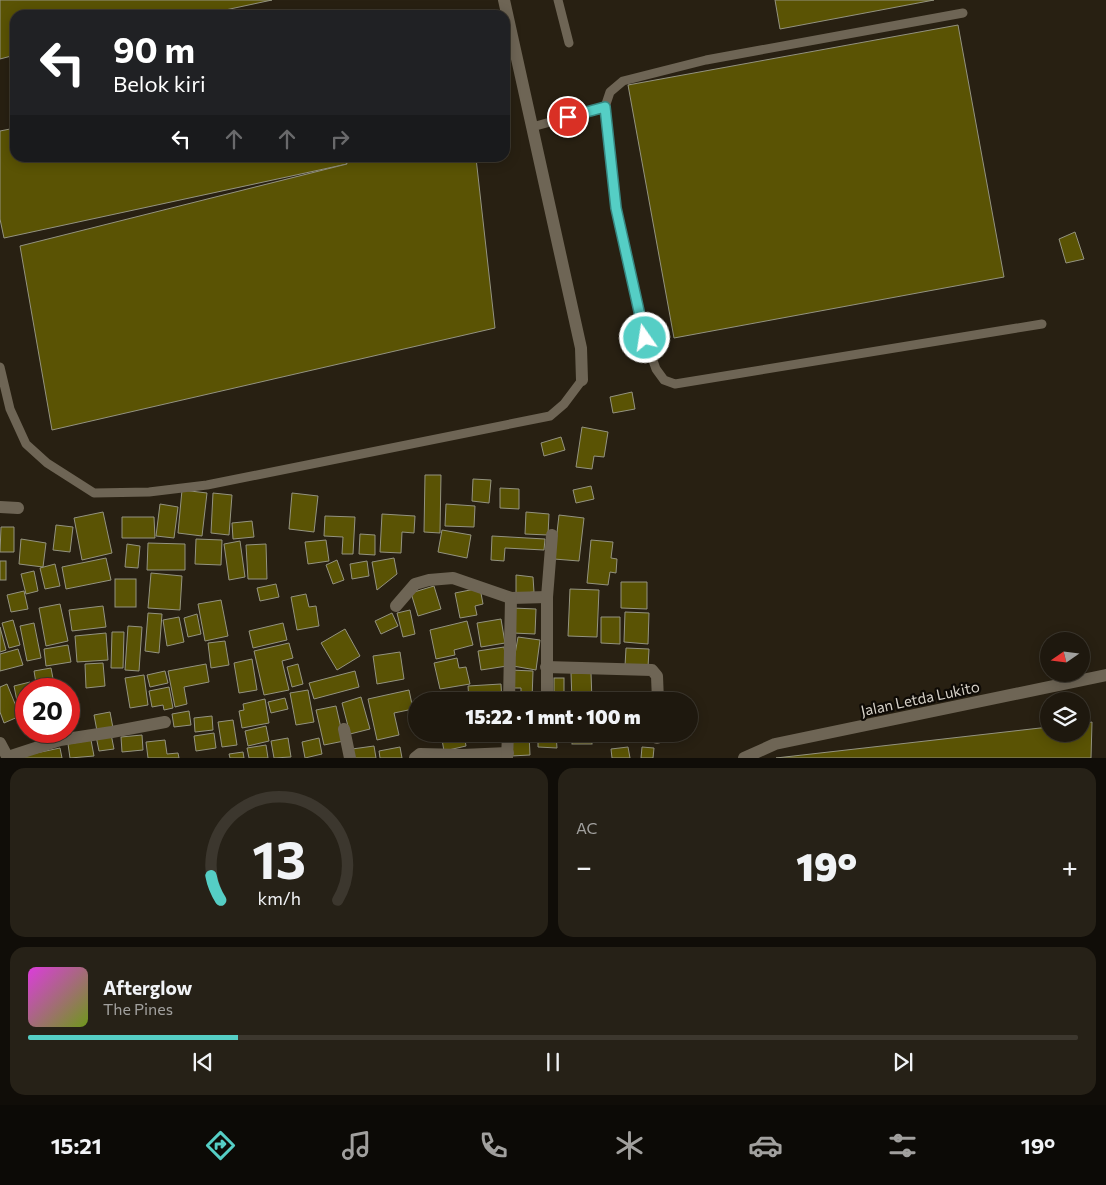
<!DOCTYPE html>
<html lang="id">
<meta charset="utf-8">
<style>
:root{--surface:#1e180e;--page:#262117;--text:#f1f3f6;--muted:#a1a09e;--line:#3c372e;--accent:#55cec5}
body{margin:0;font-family:Commissioner,sans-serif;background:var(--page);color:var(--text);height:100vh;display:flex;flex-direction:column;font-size:19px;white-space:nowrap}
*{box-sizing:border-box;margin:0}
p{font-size:16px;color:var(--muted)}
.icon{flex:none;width:28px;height:28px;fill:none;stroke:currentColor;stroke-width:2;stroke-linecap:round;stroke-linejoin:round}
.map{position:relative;height:758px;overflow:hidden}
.side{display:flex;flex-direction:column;gap:10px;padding:10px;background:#100d08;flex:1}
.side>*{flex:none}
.guide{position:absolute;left:10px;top:10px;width:500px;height:152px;border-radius:15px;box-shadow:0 2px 12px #0003,0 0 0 1px var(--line);background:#202124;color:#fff;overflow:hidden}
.needle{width:32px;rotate:256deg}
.controls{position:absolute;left:1040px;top:632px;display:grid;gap:10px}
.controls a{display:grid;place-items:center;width:50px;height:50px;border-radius:50%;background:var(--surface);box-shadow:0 2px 12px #0003,0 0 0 1px var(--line);font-size:25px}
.speed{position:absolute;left:15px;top:678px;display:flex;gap:10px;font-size:25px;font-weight:700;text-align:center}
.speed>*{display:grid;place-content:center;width:65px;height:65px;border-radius:50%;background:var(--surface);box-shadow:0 2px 12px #0003,0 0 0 1px var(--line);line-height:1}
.speed .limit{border:8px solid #d22;background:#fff;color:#111}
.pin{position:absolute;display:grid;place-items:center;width:42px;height:42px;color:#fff;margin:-21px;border:2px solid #fff;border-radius:50%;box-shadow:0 1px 5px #0007}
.me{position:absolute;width:55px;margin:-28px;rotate:347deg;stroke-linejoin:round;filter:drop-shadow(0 0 4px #0008)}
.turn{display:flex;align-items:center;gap:18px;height:105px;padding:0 20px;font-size:22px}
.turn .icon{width:65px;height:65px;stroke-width:2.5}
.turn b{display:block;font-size:35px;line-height:42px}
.lanes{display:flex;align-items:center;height:48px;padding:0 20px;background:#0003;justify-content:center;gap:25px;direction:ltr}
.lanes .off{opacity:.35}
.big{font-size:38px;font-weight:800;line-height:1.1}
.side .tile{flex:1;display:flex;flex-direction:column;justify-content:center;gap:8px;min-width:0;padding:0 18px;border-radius:15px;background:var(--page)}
.side .dial{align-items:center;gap:0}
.dial svg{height:130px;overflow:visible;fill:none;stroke:var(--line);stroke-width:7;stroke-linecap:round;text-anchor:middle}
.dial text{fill:var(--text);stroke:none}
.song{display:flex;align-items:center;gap:15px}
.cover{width:60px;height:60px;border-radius:8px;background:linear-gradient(135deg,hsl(300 70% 55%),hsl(80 70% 35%))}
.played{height:5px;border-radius:2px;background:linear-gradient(90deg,var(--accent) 20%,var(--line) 20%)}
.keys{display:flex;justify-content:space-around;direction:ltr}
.heat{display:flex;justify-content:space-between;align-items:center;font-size:28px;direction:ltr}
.side .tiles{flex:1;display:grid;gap:10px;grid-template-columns:1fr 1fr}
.tile:last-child{grid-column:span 2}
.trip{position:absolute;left:408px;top:692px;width:290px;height:50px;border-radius:25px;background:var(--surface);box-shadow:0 2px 12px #0003,0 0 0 1px var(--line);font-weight:800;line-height:50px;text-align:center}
.dock{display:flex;height:80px;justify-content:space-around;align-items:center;background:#0c0a06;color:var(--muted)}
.dock .icon{width:35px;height:35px}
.dock .active{color:var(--accent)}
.dock b{font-size:22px;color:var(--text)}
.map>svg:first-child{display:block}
.building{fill:#5a5304;stroke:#949380}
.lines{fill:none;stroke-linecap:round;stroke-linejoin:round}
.lane{stroke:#6e6555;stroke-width:9}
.street{stroke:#6e6555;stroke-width:12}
.secondary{stroke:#6e6555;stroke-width:12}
.route-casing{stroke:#378680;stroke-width:12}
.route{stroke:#55cec5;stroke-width:9}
.labels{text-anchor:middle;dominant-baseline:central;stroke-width:4.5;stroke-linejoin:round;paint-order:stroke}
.street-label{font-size:15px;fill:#d6d1c8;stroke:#0e0a05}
</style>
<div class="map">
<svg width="1106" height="758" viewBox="0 0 1106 758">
<rect width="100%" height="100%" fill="#282012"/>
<g class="building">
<path d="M0,0H272L202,15H15V55L0,59Z"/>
<path d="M775,0H934L780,29Z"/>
<path d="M958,25L1004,277L674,338L628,85Z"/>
<path d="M15,128V158H346L347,164L4,238L0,219V131Z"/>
<path d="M346,158H476L495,328L52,430L20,246L347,164Z"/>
<path d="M1075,232L1084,259L1066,263L1059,239Z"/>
<path d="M632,392L635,409L613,413L610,397Z"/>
<path d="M582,427L608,432L604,457L594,456L592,469L576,467Z"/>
<path d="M561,437L565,450L544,456L541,443Z"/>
<path d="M425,475H441L440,533L424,532Z"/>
<path d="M473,479L491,480L489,503L472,501Z"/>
<path d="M591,486L594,499L576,503L573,490Z"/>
<path d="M500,488L519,489V509L500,508Z"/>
<path d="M182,490L207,493L202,536L178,533Z"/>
<path d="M213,493L232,495L229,535L211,533Z"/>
<path d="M292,493L318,496L314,532L289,529Z"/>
<path d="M160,504L178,507L174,538L156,536Z"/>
<path d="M446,504L475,506L474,527L445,526Z"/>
<path d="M103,512L112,553L82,560L74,518Z"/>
<path d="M526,512L549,514L548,535L525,534Z"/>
<path d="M382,514L415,516L414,533L402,532L401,553L380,552Z"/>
<path d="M559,515L584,518L579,561L554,559Z"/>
<path d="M325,516L355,517L353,554H342L343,537L324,536Z"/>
<path d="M122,517H154L155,538H122Z"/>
<path d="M252,521L254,537L233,539L232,523Z"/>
<path d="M56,525L73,527L70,552L53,550Z"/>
<path d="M1,527H14V552H0Z"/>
<path d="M442,530L471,535L467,558L438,552Z"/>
<path d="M360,534L375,535V555L359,554Z"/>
<path d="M492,536L545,539L544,550L505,548L504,561L491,560Z"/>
<path d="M21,539L46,543L43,567L19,564Z"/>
<path d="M196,539L222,540L221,565L195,564Z"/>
<path d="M326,540L329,561L308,564L305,542Z"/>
<path d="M591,540L613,542L611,558L617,559L616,573L610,572L608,585L587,583Z"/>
<path d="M240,541L245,577L229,580L224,544Z"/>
<path d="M148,543L185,544V570H147Z"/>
<path d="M127,544L140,546L138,568L125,567Z"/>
<path d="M266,544L267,579H248L246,545Z"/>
<path d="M106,558L111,580L66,589L62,567Z"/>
<path d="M394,558L397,574L377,590L372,562Z"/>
<path d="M337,560L344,580L333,584L326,565Z"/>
<rect x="0" y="561" width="6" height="19"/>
<path d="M367,561L369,576L352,579L350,564Z"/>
<path d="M55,564L60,586L45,589L40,568Z"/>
<path d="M34,571L38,591L26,594L21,574Z"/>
<path d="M151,573L182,576L180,610L148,608Z"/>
<path d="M516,575L533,577L534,592L516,594Z"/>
<rect x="115" y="579" width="21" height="28"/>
<path d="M621,582H647V609L621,608Z"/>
<path d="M276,584L279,597L260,601L257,588Z"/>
<path d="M434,586L441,609L418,616L411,593Z"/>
<path d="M480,588L483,604L475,606L477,615L460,618L455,593Z"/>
<path d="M570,589L599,590L597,637L568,636Z"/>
<path d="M24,591L28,609L11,612L7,595Z"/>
<path d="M306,594L309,607L316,606L319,626L297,630L291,597Z"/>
<path d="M221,600L228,636L205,641L198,604Z"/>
<path d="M60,604L68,641L46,646L39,608Z"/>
<path d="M103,606L106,627L72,631L69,610Z"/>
<path d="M513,608L536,609L535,634L513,633Z"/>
<path d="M410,610L415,634L403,637L397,613Z"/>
<path d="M625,612L649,613L648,644L624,642Z"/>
<path d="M148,613L162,614L159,653L145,651Z"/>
<path d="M392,613L398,626L381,634L375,621Z"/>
<path d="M197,614L201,634L188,637L184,618Z"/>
<path d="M179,617L184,642L167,646L163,620Z"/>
<path d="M601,617H620V644L601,643Z"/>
<path d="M501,619L505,643L481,647L477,623Z"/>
<path d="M13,620L20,645L9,648L2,623Z"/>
<path d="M467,621L473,645L454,650L455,655L436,659L430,630Z"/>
<path d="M34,623L41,658L27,661L20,626Z"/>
<path d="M283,623L287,640L253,648L249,631Z"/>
<path d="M128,626L142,627L139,671L125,670Z"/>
<path d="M0,627L6,650L0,652Z"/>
<path d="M345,629L360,656L337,670L321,643Z"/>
<path d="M112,632H124L123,668H111Z"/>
<path d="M106,633L108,660L77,662L75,636Z"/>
<path d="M518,637L540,640L536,670L513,666Z"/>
<path d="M225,641L229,665L211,668L208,643Z"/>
<path d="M289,643L293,658L282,661L289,690L264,695L254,651Z"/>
<path d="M68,645L71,662L46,666L44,649Z"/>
<path d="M504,647L507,666L481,670L478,651Z"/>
<path d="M626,648L649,649L648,667L625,666Z"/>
<path d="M18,649L23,665L0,671V654Z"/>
<path d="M400,652L404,679L377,684L373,656Z"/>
<path d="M457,658L459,668L466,667L470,684L440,689L434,663Z"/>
<path d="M252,659L257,690L239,693L234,663Z"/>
<path d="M103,663L105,686L86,688L85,664Z"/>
<path d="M206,664L209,682L184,687L187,704L175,707L168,671Z"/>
<path d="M298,664L303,684L292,687L287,667Z"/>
<path d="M51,668L55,689H37L34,671Z"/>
<path d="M510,670L533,671L532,700H521V688H510Z"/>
<path d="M165,671L168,683L150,687L147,675Z"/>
<path d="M355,671L359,687L314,699L309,683Z"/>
<path d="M571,673H591L592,701H572Z"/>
<path d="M144,675L148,705L130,708L125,678Z"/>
<rect x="554" y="678" width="10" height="23"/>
<path d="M30,682L32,689H26V704L18,706L14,686Z"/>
<path d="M7,684L20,716L4,723L0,712V687Z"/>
<path d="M501,684L502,701H469L468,686Z"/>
<path d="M169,687L173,708L164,710L163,705L152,707L149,691Z"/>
<path d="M308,690L314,722L296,725L290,693Z"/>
<path d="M409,690L413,709L394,713L399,735L377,740L368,699Z"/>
<path d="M361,697L370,729L350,734L342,703Z"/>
<path d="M285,698L288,709L271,713L268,702Z"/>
<path d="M265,699L269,723L242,728L239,711L244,710L243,704Z"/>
<path d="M336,706L344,741L324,745L316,710Z"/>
<path d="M189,711L191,725L174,727L172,714Z"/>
<path d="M110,712L113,728L97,731L94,715Z"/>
<path d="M212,716L213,730L195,732L194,718Z"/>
<path d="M233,720L237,745L222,747L218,722Z"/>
<path d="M1092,722L1091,758H776L1049,727V734H1081V724Z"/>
<path d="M266,726L269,741L248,746L245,731Z"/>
<path d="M214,733L216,748L196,751L194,736Z"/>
<path d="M111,734L114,749L99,751L96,736Z"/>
<path d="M441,734H464L466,746L444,751Z"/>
<path d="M510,734H529L530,755L511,756Z"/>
<path d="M538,734H556L557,748L538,747Z"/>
<rect x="572" y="734" width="20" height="10"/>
<path d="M142,735L143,750L122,752L121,737Z"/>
<path d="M288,738L291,757L274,758L271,741Z"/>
<path d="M319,738L322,754L305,758L302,742Z"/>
<path d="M91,740L94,756L70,758L68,744Z"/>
<path d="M165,740L167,754L178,753L179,758H148L146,742Z"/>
<path d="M266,745L268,758H249L247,748Z"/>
<path d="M374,746L376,758H354L352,749Z"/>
<path d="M400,747L402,758H380L379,751Z"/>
<path d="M628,747L630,758H612L611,749Z"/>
<path d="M642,747L654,748L653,758H641Z"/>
<path d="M60,748L62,758H17V757Z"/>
<path d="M243,752L244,758H230L229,754Z"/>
</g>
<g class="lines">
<g class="lane">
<path d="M558,0L569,43"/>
<path d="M605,107L610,92L623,81L706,60L963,13"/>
<path d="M532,127L605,107L616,208L645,338L656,369L664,380L675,384L1042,324"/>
<path d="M0,367L10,409L26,444L47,463L94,493L149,492L207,485L550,416L564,404L582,380"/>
</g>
<g class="street">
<path d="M504,0L581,348L582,380"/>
<path d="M0,507L18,508"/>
<path d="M396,606L415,584L429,580L453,578L511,598L547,597"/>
<path d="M546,667L652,670L657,676L658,701"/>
<path d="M509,701L511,598"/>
<path d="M547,701V597L552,535"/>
<path d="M344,729L350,758"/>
<path d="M657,738V734"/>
<path d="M0,743L8,758"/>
<path d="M8,757L60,740L112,732L165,722"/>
<path d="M415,758L420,754L462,755L508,753"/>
<path d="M507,758L508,734"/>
</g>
<path class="secondary" d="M744,758L775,744L1106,675"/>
</g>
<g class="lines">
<g class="route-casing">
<path id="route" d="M568,117L605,107L616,208L645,338"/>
</g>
<use href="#route" class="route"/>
</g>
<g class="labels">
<g class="street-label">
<text transform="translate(920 698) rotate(-12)">Jalan Letda Lukito</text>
</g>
</g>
</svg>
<div class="controls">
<a><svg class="needle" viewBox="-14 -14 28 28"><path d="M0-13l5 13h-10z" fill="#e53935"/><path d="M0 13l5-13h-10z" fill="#a1a09e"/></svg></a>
<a><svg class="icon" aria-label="layers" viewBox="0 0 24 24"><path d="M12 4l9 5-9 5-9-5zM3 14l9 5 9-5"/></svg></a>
</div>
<div class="speed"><div class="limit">20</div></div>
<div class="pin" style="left:568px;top:117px;background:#d93025"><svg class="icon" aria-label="arrive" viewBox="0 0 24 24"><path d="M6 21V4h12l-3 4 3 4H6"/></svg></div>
<svg class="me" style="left:645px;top:338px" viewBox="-20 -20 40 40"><circle r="17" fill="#55cec5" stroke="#fff" stroke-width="3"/><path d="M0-11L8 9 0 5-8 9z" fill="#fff"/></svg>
<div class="trip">15:22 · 1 mnt · 100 m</div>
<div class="guide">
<div class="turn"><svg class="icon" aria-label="left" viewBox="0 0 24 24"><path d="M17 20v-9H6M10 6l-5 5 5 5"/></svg><div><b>90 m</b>Belok kiri</div></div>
<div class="lanes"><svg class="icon" aria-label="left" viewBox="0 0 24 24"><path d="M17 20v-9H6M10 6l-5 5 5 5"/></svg><svg class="icon off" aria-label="ahead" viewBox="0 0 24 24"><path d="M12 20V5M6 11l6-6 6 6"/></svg><svg class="icon off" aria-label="ahead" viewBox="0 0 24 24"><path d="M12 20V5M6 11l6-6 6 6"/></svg><svg class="icon off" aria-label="right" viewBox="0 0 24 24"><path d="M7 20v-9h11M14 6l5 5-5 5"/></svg></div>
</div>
</div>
<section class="side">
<div class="tiles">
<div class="tile dial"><svg viewBox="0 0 100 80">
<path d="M14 69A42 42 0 1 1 86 69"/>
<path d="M14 69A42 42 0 0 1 8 54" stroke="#55cec5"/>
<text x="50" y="56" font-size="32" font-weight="700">13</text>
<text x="50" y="72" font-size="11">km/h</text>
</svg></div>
<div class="tile"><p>AC</p>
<div class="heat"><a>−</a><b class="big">19°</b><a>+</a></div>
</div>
<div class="tile">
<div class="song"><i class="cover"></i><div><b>Afterglow</b><p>The Pines</p></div></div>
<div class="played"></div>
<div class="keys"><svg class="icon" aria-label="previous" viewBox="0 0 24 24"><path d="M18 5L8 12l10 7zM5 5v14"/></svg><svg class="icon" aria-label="pause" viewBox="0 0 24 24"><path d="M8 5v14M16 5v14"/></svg><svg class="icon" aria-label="next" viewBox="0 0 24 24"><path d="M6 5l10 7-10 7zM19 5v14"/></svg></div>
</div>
</div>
</section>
<nav class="dock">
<b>15:21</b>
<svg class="icon active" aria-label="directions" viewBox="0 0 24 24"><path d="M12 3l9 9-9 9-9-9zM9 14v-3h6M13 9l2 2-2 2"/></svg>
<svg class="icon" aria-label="music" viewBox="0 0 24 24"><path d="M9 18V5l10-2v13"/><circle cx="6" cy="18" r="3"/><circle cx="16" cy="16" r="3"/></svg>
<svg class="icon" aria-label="phone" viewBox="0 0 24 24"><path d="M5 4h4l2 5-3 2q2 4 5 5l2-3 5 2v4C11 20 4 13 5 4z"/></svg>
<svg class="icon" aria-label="climate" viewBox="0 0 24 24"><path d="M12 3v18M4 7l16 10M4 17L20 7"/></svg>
<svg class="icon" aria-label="car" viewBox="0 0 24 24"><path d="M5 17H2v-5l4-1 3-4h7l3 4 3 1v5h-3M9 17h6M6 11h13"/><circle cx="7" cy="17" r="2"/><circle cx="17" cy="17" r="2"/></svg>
<svg class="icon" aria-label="filters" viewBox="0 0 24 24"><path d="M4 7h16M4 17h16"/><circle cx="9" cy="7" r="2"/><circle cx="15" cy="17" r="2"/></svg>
<b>19°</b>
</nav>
